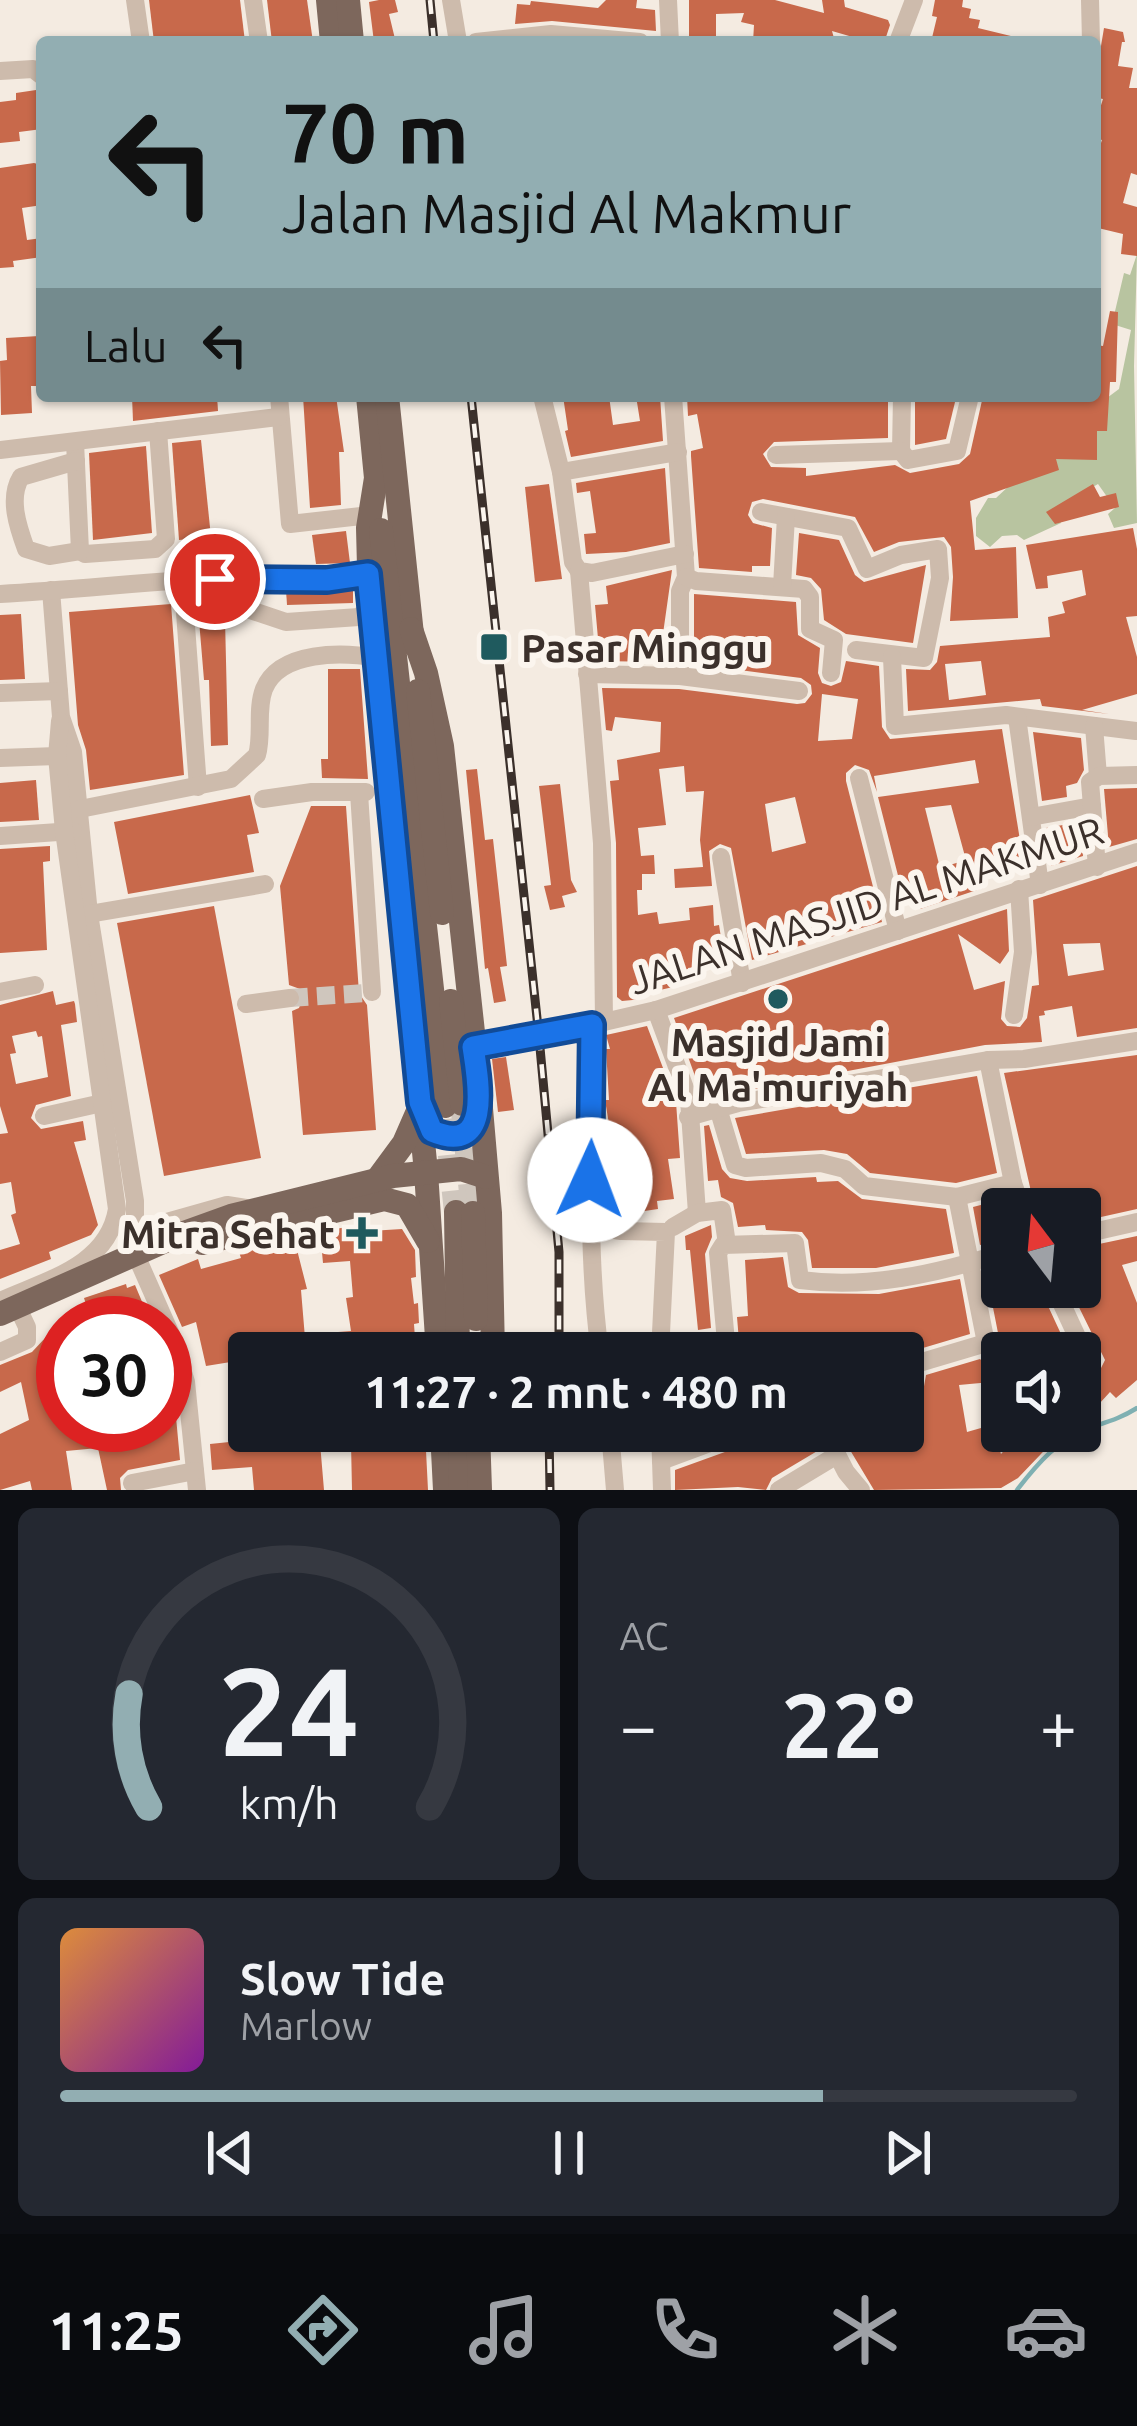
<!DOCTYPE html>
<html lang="id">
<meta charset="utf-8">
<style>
:root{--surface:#171b24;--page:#242831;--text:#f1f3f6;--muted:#9ea1a6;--line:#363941;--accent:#92aeb2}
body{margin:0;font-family:Ubuntu,sans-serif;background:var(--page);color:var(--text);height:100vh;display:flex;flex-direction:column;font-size:45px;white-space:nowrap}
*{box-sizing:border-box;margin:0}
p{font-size:39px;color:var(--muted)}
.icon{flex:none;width:66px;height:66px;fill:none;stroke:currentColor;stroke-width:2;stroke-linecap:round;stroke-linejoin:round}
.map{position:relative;height:1490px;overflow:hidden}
.details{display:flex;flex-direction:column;gap:18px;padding:18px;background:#0d0f14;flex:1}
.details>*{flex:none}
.banner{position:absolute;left:36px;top:36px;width:1065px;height:366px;border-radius:12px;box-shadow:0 3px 9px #0004;background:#92aeb2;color:#111;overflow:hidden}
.needle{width:78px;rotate:344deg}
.buttons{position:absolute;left:981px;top:1188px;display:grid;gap:24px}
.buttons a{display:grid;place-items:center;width:120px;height:120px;border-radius:12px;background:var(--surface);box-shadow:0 3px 9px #0004;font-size:60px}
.speed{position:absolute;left:36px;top:1296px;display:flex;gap:24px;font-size:60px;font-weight:700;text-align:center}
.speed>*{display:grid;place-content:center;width:156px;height:156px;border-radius:50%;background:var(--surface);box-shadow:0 3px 9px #0004;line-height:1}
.speed .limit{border:18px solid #d22;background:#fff;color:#111}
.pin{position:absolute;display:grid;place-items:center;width:102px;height:102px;color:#fff;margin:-51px;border:6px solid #fff;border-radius:50%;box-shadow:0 3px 12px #0007}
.me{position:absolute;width:132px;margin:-66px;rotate:2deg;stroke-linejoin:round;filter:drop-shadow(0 0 9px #0008)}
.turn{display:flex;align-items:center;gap:42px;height:252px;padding:0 48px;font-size:54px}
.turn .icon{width:156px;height:156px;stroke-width:2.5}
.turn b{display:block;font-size:84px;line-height:102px}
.then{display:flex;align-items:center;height:114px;padding:0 48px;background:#0003;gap:24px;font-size:45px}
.big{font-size:90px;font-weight:700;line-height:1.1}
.details .tile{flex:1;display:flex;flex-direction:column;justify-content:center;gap:18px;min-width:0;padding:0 42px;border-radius:18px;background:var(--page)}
.details .dial{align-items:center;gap:0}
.dial svg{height:312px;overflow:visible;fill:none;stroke:var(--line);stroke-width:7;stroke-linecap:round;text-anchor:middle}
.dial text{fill:var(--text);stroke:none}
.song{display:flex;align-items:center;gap:36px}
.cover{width:144px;height:144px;border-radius:18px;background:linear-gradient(135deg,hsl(30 70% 55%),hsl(290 70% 35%))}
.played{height:12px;border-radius:6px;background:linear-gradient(90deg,var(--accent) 75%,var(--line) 75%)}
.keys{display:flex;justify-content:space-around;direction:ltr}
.heat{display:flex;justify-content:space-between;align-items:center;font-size:66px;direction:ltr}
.details .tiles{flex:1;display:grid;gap:18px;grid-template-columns:1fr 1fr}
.tile:last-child{grid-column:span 2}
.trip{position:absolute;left:228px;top:1332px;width:696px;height:120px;border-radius:12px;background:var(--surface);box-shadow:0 3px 9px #0004;font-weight:700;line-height:120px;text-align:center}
.tabs{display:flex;height:192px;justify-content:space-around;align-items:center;background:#090b0e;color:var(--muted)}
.tabs .icon{width:84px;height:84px}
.tabs .current{color:var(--accent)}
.tabs b{font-size:54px;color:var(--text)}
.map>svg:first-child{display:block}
.green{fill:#b8c4a0}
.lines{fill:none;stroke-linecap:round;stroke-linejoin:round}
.stream{stroke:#7fb0b2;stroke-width:4.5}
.building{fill:#c8694b;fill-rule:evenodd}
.minor-tunnel{stroke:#cfc6bd;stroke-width:18;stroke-dasharray:18 9;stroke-linecap:butt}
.major-tunnel{stroke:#cfc6bd;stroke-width:24;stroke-dasharray:24 12;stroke-linecap:butt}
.minor{stroke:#cdbbac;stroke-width:18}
.major{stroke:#7d675c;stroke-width:24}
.rail-casing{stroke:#3b302b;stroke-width:9}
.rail{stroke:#fbf5ee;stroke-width:4.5;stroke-dasharray:14;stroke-linecap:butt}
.route-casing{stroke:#114b97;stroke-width:30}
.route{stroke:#1a73e8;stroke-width:21}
.poi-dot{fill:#1f5a5e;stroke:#fbf5ee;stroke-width:4.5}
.labels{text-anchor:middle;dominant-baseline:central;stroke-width:12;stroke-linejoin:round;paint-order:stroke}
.poi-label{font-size:39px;font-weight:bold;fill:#3b302b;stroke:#fbf5ee;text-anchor:start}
.street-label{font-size:39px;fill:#3b302b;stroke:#fbf5ee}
</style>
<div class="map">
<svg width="1137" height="1490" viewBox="0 0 1137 1490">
<rect width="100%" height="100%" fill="#f4ebe1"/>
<path class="green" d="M1137,254L1134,366L1137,523L1114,528L1108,514L1115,508L1098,484L1071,500L1059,516L1061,523L1024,540L1017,535L1002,536L990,547L976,536V518L988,498H996L1088,412L1119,389L1131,330L1112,324L1124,273L1130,275Z"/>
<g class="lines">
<path class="stream" d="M1017,1490C1037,1464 1059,1438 1092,1427C1110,1421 1121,1418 1137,1408"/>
</g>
<g class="building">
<path d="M149,0H240L245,42H154Z"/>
<path d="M267,0H307L313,42H272Z"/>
<path d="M379,0H395L398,12L389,14L395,39L374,42L369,2Z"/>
<path d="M606,0H637L636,8L655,10L656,31L552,21L515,24L517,4L530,5L531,1L598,8Z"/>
<path d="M689,0H775L824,13L822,0H844L845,7L888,20L890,25L885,40L876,42L875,36L863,40L832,31L835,42H753L754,25L741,22L744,13L716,14V42H689Z"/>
<path d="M935,0H963L962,7L971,9L969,18L980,20L978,28L1015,37V42H931L937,17L932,16Z"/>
<path d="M1104,28L1123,32L1125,42H1122L1118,66L1133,68L1129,88H1137V175L1131,173L1123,203L1137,207V256L1121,254L1123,234L1098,228L1101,214L1095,212L1099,192L1095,191V161L1102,140L1095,138V124L1103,99L1098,98L1101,76H1096Z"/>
<path d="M36,90L37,99L42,98V129L19,132L20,141L0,143V102L16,100V93Z"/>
<path d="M34,163L41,165L42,205L22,208L27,240L42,238V257L13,261L14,267L0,268V168Z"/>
<path d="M1110,311L1118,312L1116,382H1110L1107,431H1097V460L1056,459L1059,470L970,501L975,550L1016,547L1018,618L950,621L953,577L951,547L944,537L899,542L874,552L855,517L763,499L752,502L748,515L753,523L772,528L770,566H752V572L699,568L691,456V451L703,448L697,414L688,416L687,396H828V402L866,400V396L888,398V438L774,442L763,454L771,467L806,468V476L895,465L910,473L959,464L970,454L983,396H1095V345L1103,346Z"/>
<path d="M39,336L42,386H31L32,413L1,415L0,361L7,360L6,338Z"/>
<path d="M132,396H217L218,411L133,421Z"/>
<path d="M303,396H336L344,452H339L341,505L310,508Z"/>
<path d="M563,396H609L613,425L640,421L636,396H660L663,441L571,457L565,431L568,430Z"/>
<path d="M915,397L956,398L946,439L915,445Z"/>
<path d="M201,440L211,537L179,540L172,443Z"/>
<path d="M146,446L152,533L93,540L89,453Z"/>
<path d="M665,468L670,543L626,552L586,554L584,534L596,533L590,491L577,493L576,483Z"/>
<path d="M549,484L562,579L535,582L525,487Z"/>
<path d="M1093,484L1100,497L1116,493L1119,507L1055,524L1046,512Z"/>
<path d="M1133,528L1137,549V616L1126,617L1137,657V694L1082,710L1109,714L1042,706L1040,699L908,711L906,669L930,670L937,662L940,646L1050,637L1048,617L1065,613L1062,602L1086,595L1082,570L1047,576L1048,588L1036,589L1026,545ZM981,661L986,695L949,700L945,664Z"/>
<path d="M346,531L350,563L316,564L312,535Z"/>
<path d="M799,533L839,540L855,575L864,582L926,565L913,643L846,634L824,620L821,589L811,578L796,575Z"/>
<path d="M672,570L659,662L600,661L595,605L608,604L606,586Z"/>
<path d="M286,590H353V603L287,605Z"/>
<path d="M694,594L796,602L798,635L820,648L818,673L822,683L831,686L841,682L846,661L879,666L882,727L890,739L1002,729L1024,865L983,876L980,877L983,888L920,909L916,895L904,899L878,797L979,783L975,760L874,776L877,792L869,770L855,765L846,773V781L882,922L752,960L731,848L720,844L709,851L712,886L675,888L674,869L703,867L700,840L704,791L686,792L684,766L659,769L666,825L638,828L641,856L654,855L655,874H642V890H637L638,915L657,912L659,924L690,920L689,908L713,905L714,926L719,925L725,963L688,968L690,983L643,994V999L622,1001L617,997L616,843L610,781L619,780L617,760L660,752L661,722L615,717L612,731L606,730L602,688L679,689L797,704L805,703L812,694L811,685L801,678L694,664ZM822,694L858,699L852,739L818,741ZM795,797L806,843L772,852L765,804ZM951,805L966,860L940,868L925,808Z"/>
<path d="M171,604L184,775L90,790L86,750L78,725L69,612Z"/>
<path d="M21,614L25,679L0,680V615Z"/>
<path d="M225,619L228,745L211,746L209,680H204L199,620Z"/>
<path d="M328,669H360L368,779L322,778L321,759H328Z"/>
<path d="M1033,732L1081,738L1084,770L1077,783L1066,786L1067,797L1042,801Z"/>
<path d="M477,769L485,840L493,839L507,966L500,967L506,1001L494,1003L488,968L485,969L466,770Z"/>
<path d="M36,780L39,820L0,822V783Z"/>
<path d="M560,784L571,880L577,892L562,896L565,907L550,910L544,886L551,885L539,786Z"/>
<path d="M1137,788V839L1109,847L1104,789Z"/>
<path d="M250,795L259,833L247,835L254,872L128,894L114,822Z"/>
<path d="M311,806H346L359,993L367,1005L376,1130L303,1135L292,1011L299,1008L303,997L300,989L289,985L280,886Z"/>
<path d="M1080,822L1083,856L1051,866L1046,828Z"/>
<path d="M50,846V861L43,862L47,950L0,953V849Z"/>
<path d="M1137,866V1028L1077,1037L1072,1006L1044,1011L1045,1015L1039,1016L1042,1042L985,1045L711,1097L704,1073L695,1076L674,1018L1007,909L1009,951L1000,964L958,934L974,990L1005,981L1001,1019L1007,1026L1020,1027L1027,1018L1032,986L1039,985L1033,900ZM1100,943L1104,970L1068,976L1063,944Z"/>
<path d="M214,906L261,1158L164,1176L117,923Z"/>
<path d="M53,991L56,1005L74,1001L75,1004L77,1022L61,1025L71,1096L36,1105L31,1118L41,1129L83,1121L86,1140L74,1142L98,1225L91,1235L49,1252L51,1259L0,1279V1250L20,1244L11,1215L16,1213L11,1182L0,1184V1134L8,1133L0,1106V1005ZM36,1031L38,1037L42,1036L48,1077L16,1084L10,1054L16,1053L12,1036Z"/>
<path d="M647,1026L676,1102L680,1158L668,1159L674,1199L657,1201L658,1209L611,1216L608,1196L613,1195L612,1174L608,1156L614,1154L605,1100H609L606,1049H610L606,1035Z"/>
<path d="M1137,1055V1209L1083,1221L1080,1209H1035L1004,1073Z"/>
<path d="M506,1057L514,1110L498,1112L492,1059Z"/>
<path d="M977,1076L997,1173L956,1183L870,1173L847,1154L824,1150L746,1154L735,1118Z"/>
<path d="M709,1125L722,1169L730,1178L747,1181L816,1177L817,1182L838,1181L862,1199L946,1209L954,1253L876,1268H812L808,1240L802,1232L766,1230L765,1225L738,1227L733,1203L721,1197L718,1180L708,1181L704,1126Z"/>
<path d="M1004,1199L1008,1209H1002V1240L980,1245L973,1207Z"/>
<path d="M369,1224L370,1231L402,1229L415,1250L416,1277L411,1278L414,1304L418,1303L419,1323L414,1324L416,1353H339L338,1332L351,1331L346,1298L353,1297L350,1261L323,1263L320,1231Z"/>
<path d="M711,1225L712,1237L705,1254L711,1328L698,1330L690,1250H686L685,1236Z"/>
<path d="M1137,1236V1261L1122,1265L1137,1303V1380L1116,1398L1110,1392L1088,1416L1080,1409V1368L1087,1374H1098L1105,1360L1069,1287H1080V1248Z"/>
<path d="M294,1238L307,1289L301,1290L306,1350L249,1353V1359L206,1366L196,1322L182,1327L159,1275L198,1259L201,1269L241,1258L239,1252Z"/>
<path d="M783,1257L788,1287L799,1293L879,1294L960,1279L970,1334L906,1353H854L852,1345L817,1353H802L800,1346L774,1353H740L737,1317L748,1316L745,1260Z"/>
<path d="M994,1270L1002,1287H1028L1031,1297L1042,1293L1061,1334L1040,1344L1037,1353H1009L999,1338L986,1272Z"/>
<path d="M126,1284L127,1288L135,1285L151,1323H92L84,1298Z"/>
<path d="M63,1331V1425H165V1360L173,1385L180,1460L128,1470L120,1478L121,1490H107L98,1448L66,1451L72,1490H32L30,1481L0,1490V1434L29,1420L21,1382L0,1392V1365L32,1352L46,1337Z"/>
<path d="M980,1359L1002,1381L959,1385L967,1432L981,1428L986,1447L998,1444L1001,1454L1022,1431H1063L1018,1478L1001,1488L874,1490L847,1445L872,1431H903V1413L921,1403L926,1375Z"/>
<path d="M249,1416V1431H319L324,1490H254L252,1467L212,1470L210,1444L239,1441L237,1418Z"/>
<path d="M404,1431H425L428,1490H352L351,1443L405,1439Z"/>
<path d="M755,1431H776L778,1439L788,1444L816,1443L819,1450L772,1478L766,1490L738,1487L675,1490V1470L747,1444Z"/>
</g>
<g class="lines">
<path class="minor-tunnel" d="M290,998L367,993"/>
<g class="major-tunnel">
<path d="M463,1112L473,1213"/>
<path d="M446,1119L456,1212"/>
</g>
<g class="minor">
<path d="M135,0L141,42"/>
<path d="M253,0L259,42"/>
<path d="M451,0L458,42"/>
<path d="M668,0L670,42"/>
<path d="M1090,0L1091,42"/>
<path d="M476,42L551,34L640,42"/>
<path d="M898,42L914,0"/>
<path d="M0,71L33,69L42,76"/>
<path d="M279,396L290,524L370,515"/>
<path d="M542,396L561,472"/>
<path d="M673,396L686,577L680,591V676"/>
<path d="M902,396L901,451L908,460L957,451L970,396"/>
<path d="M75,442L80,551L85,554L155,549L166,539L158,431"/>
<path d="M0,450L278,417"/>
<path d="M678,452L561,472L573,562L579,571L592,573L685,554"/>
<path d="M776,455L901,451"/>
<path d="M76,461L21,477C8,498 18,527 26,549L49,556L80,551"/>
<path d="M761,512L848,528L867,569L901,555L938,549L940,578L924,658L856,650"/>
<path d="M579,571L602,843L604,1022"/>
<path d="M686,577L696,581L804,589L810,597V629L834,640L831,673"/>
<path d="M782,586L786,517"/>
<path d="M51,590L61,717L73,752L89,914L135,1201V1253L172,1337L186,1382L197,1490"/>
<path d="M0,594C86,589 172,579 258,576C296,575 330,581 368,574"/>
<path d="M892,657L895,726L1006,715L1136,731"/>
<path d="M587,674L680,676L799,691"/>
<path d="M0,693L59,691"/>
<path d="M1017,717L1040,885"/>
<path d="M1094,726L1098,776"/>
<path d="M0,758L57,756"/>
<path d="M859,778L898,931"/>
<path d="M198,787L184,599L244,608L286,622L359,617L370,607"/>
<path d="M359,793L372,992"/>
<path d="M263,799L312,792H366"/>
<path d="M80,809L231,779L257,755C263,735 256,710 264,689C280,650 343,652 377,658"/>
<path d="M1031,817L1092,806"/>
<path d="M0,836L73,831"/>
<path d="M721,857L742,983"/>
<path d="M1097,867L1090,782L1099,776L1137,775"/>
<path d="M89,914L265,884"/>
<path d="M0,992L35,985"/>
<path d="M246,1004L290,998"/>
<path d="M656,1010L689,1099L697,1213"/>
<path d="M1014,1015L1023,952L1019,889"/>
<path d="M592,1026C593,1136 585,1242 600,1353"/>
<path d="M473,1047L539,1037L656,1010L1137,852"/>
<path d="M988,1060L1013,1183L1022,1209"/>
<path d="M718,1108L735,1165L746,1168L821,1163L845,1169L864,1186L957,1197L1013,1183"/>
<path d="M44,1116L102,1103"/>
<path d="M688,1117L738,1103L988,1060L1024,1059L1137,1041"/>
<path d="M957,1197L986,1343L1002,1366"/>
<path d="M587,1226L621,1231L666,1232L660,1353"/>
<path d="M673,1227L697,1213L722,1210L727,1244"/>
<path d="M135,1231L227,1205L246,1208"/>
<path d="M1080,1235L1137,1222"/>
<path d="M1054,1287L1079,1341"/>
<path d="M0,1301C46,1280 108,1266 117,1209L64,831L57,756L60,721"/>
<path d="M0,1352L27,1340V1327L17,1306"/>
<path d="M727,1353L718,1253L723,1245L795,1243L800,1280C869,1289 936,1274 1002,1253"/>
<path d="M1050,1353L1079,1341L1092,1362"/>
<path d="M903,1399L912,1388V1365L986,1343"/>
<path d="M610,1431L615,1490"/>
<path d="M660,1431L662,1490"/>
<path d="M789,1431H809"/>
<path d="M825,1431L846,1472L861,1490"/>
<path d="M661,1461L742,1431"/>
<path d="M132,1483L195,1471"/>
<path d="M779,1490L837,1455"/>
</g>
<g class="major">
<path d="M328,0L332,42"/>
<path d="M348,0L352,42"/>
<path d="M368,396L376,478L368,528L370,607L426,1172L438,1353"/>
<path d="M387,396L413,644"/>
<path d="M381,530L445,1106"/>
<path d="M411,629L426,673L442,746L480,1097L490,1213L493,1353"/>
<path d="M418,691L442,913"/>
<path d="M451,1001L462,1104"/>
<path d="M422,1108L432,1131L451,1136L470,1129L479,1105"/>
<path d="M376,1181L404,1143L418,1111"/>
<path d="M456,1212L458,1353"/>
<path d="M473,1213L476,1319"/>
<path d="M202,1243L384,1199L407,1205L428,1241"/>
<path d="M0,1314L181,1234L231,1216L393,1176L461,1169L486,1177"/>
<path d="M442,1431L445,1490"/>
<path d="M460,1431L461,1488"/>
<path d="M478,1431L480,1490"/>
</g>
<g class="rail-casing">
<g id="rail">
<path d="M430,0L434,42"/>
<path d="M471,396L539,1037L559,1252V1353"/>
<path d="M549,1431L550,1490"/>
</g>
</g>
<use href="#rail" class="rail"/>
</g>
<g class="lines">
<g class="route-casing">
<path id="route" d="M215,579L327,580L368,574L420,1102L432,1131C493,1157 478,1079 473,1047L592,1025L590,1180"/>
</g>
<use href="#route" class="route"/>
</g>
<g class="poi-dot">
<rect x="479" y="632" width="30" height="30" rx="6"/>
<circle cx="778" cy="999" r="12"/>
<path d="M356 1215h12v12h12v12h-12v12h-12v-12h-12v-12h12z"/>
</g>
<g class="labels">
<g class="poi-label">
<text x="521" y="647">Pasar Minggu</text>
<text x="778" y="1041" text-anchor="middle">Masjid Jami<tspan x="778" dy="45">Al Ma'muriyah</tspan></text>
<text x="335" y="1233" text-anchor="end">Mitra Sehat</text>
</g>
<g class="street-label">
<text transform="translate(866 905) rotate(-18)">JALAN MASJID AL MAKMUR</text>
</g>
</g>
</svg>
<div class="buttons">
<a><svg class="needle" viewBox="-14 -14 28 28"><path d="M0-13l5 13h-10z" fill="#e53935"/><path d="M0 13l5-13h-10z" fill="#9ea1a6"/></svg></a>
<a><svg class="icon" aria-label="sound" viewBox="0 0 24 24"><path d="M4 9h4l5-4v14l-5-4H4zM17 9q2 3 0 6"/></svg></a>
</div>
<div class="speed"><div class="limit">30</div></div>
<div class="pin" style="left:215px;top:579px;background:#d93025"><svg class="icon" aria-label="arrive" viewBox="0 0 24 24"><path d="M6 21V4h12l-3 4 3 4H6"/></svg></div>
<svg class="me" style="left:590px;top:1180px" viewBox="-20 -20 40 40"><circle r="19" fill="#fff"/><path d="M0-13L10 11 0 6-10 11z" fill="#1a73e8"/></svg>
<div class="trip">11:27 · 2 mnt · 480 m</div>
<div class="banner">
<div class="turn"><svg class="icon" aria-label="left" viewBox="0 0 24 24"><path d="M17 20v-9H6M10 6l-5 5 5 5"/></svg><div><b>70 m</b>Jalan Masjid Al Makmur</div></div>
<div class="then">Lalu<svg class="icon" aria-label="left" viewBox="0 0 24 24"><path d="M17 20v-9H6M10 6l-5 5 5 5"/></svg></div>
</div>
</div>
<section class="details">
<div class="tiles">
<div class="tile dial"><svg viewBox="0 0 100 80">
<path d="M14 69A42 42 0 1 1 86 69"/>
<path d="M14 69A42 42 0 0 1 9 40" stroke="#92aeb2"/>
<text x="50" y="56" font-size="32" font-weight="700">24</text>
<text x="50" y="72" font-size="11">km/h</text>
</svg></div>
<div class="tile"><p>AC</p>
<div class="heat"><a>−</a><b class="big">22°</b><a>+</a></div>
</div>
<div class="tile">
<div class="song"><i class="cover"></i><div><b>Slow Tide</b><p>Marlow</p></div></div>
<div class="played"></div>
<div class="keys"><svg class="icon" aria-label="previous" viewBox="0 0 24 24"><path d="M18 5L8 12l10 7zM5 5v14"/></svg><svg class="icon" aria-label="pause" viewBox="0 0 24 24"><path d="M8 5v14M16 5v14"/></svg><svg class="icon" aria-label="next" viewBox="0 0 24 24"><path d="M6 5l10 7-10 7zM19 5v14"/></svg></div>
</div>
</div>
</section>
<nav class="tabs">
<b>11:25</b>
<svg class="icon current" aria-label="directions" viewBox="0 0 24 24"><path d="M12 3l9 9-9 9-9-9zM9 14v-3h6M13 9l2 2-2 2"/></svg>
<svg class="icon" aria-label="music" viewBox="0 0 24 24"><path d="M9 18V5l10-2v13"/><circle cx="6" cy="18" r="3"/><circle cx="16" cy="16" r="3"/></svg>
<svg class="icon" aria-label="phone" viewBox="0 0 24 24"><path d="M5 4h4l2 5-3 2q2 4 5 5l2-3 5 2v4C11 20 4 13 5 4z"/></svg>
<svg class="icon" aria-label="climate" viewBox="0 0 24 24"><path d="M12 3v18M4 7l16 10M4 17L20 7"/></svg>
<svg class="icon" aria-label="car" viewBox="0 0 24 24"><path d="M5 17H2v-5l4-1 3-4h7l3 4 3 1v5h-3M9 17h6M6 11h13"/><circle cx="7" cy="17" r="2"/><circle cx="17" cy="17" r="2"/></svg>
</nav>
